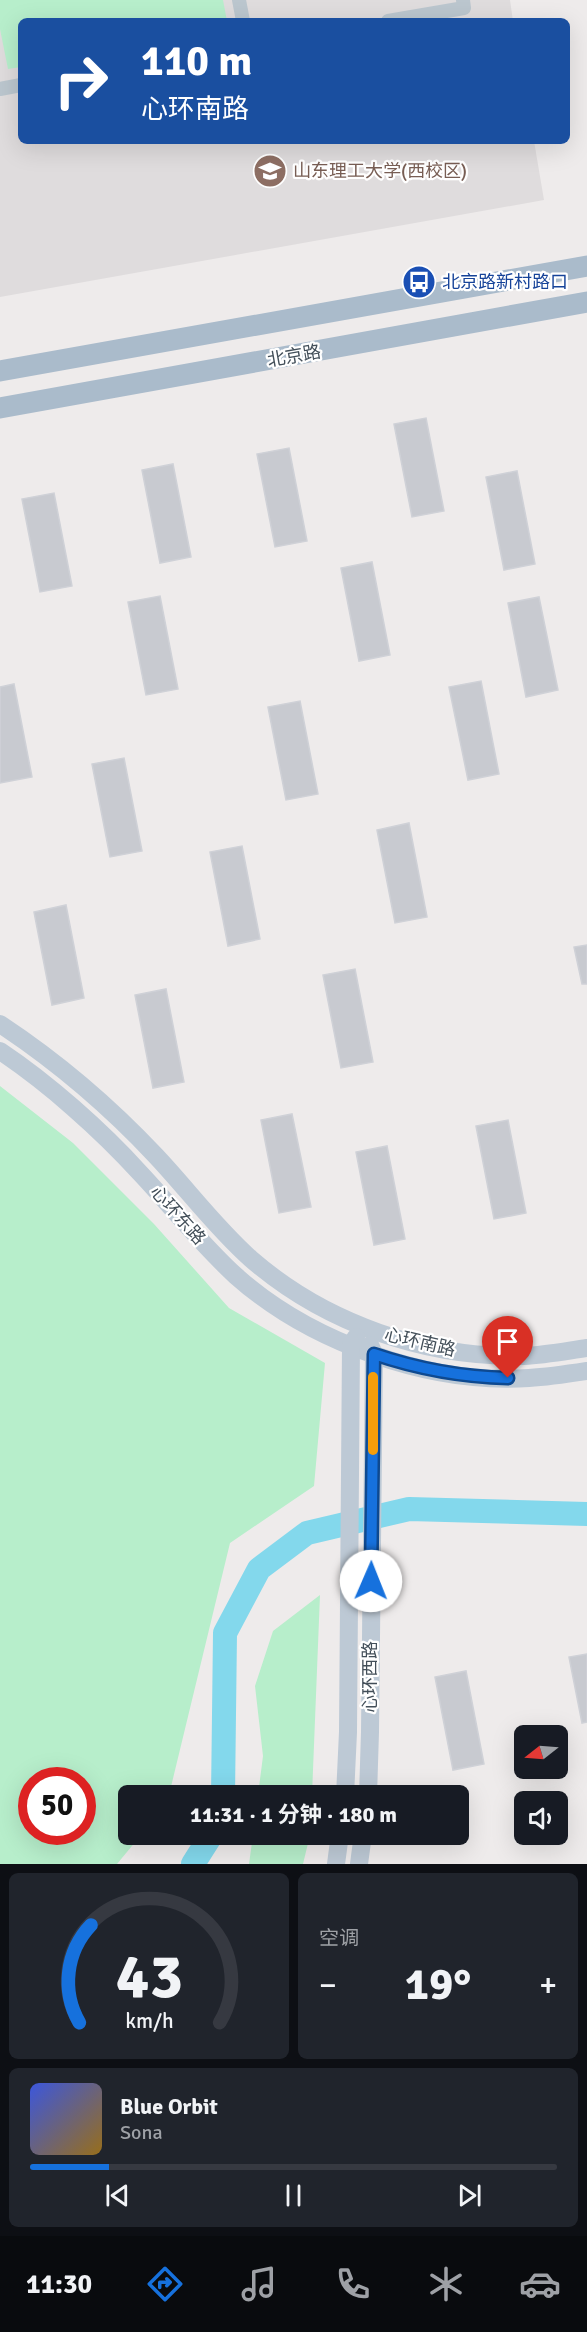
<!DOCTYPE html>
<html lang="zh">
<meta charset="utf-8">
<style>
:root{--surface:#171b24;--page:#20242c;--text:#f1f3f6;--muted:#9ea1a6;--line:#363941;--accent:#1671dd}
body{margin:0;font-family:Signika,"Noto Sans SC",sans-serif;background:var(--page);color:var(--text);height:100vh;display:flex;flex-direction:column;font-size:22px;white-space:nowrap}
*{box-sizing:border-box;margin:0}
p{font-size:20px;color:var(--muted)}
.icon{flex:none;width:33px;height:33px;fill:none;stroke:currentColor;stroke-width:2;stroke-linecap:round;stroke-linejoin:round}
.map{position:relative;height:1864px;overflow:hidden}
.sheet{display:flex;flex-direction:column;gap:9px;padding:9px;background:#0d0f14;flex:1}
.sheet>*{flex:none}
.guide{position:absolute;left:18px;top:18px;width:552px;height:126px;border-radius:9px;box-shadow:0 6px 24px #0002;background:#1a4fa0;color:#fff;overflow:hidden}
.needle{width:39px;rotate:253deg}
.tools{position:absolute;left:514px;top:1725px;display:grid;gap:12px}
.tools a{display:grid;place-items:center;width:54px;height:54px;border-radius:9px;background:var(--surface);box-shadow:0 6px 24px #0002;font-size:30px}
.speed{position:absolute;left:18px;top:1767px;display:flex;gap:12px;font-size:30px;font-weight:700;text-align:center}
.speed>*{display:grid;place-content:center;width:78px;height:78px;border-radius:50%;background:var(--surface);box-shadow:0 6px 24px #0002;line-height:1}
.speed .limit{border:9px solid #d22;background:#fff;color:#111}
.pin{position:absolute;display:grid;place-items:center;width:51px;height:51px;color:#fff;margin:-62px -26px;border-radius:50% 50% 50% 0;rotate:-45deg;box-shadow:0 0 6px #0007}
.pin .icon{rotate:45deg}
.me{position:absolute;width:66px;margin:-33px;rotate:1deg;stroke-linejoin:round;filter:drop-shadow(0 0 4px #0008)}
.turn{display:flex;align-items:center;gap:21px;height:126px;padding:0 24px;font-size:27px}
.turn .icon{width:78px;height:78px;stroke-width:2.5}
.turn b{display:block;font-size:42px;line-height:51px}
.big{font-size:45px;font-weight:700;line-height:1.1}
.sheet .tile{flex:1;display:flex;flex-direction:column;justify-content:center;gap:9px;min-width:0;padding:0 21px;border-radius:9px;background:var(--page)}
.sheet .dial{align-items:center;gap:0}
.dial svg{height:156px;overflow:visible;fill:none;stroke:var(--line);stroke-width:7;stroke-linecap:round;text-anchor:middle}
.dial text{fill:var(--text);stroke:none}
.song{display:flex;align-items:center;gap:18px}
.cover{width:72px;height:72px;border-radius:9px;background:linear-gradient(135deg,hsl(230 70% 55%),hsl(40 70% 35%))}
.played{height:6px;border-radius:3px;background:linear-gradient(90deg,var(--accent) 15%,var(--line) 15%)}
.keys{display:flex;justify-content:space-around;direction:ltr}
.heat{display:flex;justify-content:space-between;align-items:center;font-size:33px;direction:ltr}
.sheet .tiles{flex:1;display:grid;gap:9px;grid-template-columns:1fr 1fr}
.tile:last-child{grid-column:span 2}
.trip{position:absolute;left:118px;top:1785px;width:351px;height:60px;border-radius:9px;background:var(--surface);box-shadow:0 6px 24px #0002;font-weight:700;line-height:60px;text-align:center}
.tab-bar{display:flex;height:96px;justify-content:space-around;align-items:center;background:#090b0e;color:var(--muted)}
.tab-bar .icon{width:42px;height:42px}
.tab-bar .current{color:var(--accent)}
.tab-bar b{font-size:27px;color:var(--text)}
.map>svg:first-child{display:block}
.education{fill:#dfdcdd}
.green{fill:#b7eecb;fill-rule:evenodd}
.lines{fill:none;stroke-linecap:round;stroke-linejoin:round}
.river{stroke:#83d8ec;stroke-width:24}
.building{fill:#c8cad0;stroke:#cfd1d7;stroke-width:1.5}
.street{stroke:#bbc6ce;stroke-width:14}
.secondary{stroke:#bdc9d5;stroke-width:18}
.primary{stroke:#aabbcb;stroke-width:21}
.route-casing{stroke:#0e4990;stroke-width:15}
.route{stroke:#1671dd;stroke-width:10}
.slow{stroke:#f59e0b;stroke-width:10}
.labels{text-anchor:middle;dominant-baseline:central;stroke-width:4.5;stroke-linejoin:round;paint-order:stroke}
.education-label{font-size:18px;fill:#785e54;stroke:#fff;text-anchor:start}
.transit-label{font-size:18px;fill:#164399;stroke:#fff;text-anchor:start}
.street-label{font-size:18px;fill:#434f59;stroke:#fff}
</style>
<div class="map">
<svg width="587" height="1864" viewBox="0 0 587 1864">
<rect width="100%" height="100%" fill="#eeebeb"/>
<path class="education" d="M0,0H510L513,21H21V141H534L544,200L0,297Z"/>
<g class="green">
<path d="M0,0H223L227,21H21V67L8,69L0,29Z"/>
<path d="M0,1086L73,1143L154,1224L229,1308L325,1363L314,1486L230,1543L169,1795L129,1796V1834L141,1835L117,1864H0ZM82,1780V1832H32V1780Z"/>
<path d="M320,1595L312,1795H258L263,1756L255,1686L273,1631Z"/>
<path d="M253,1835H310L303,1864H249Z"/>
</g>
<g class="lines">
<g class="river">
<path d="M223,1796L225,1633L259,1569L307,1533L409,1509L587,1514"/>
<path d="M193,1864L212,1834"/>
</g>
</g>
<g class="building">
<path d="M426,418L444,511L412,517L394,424Z"/>
<path d="M289,448L307,541L275,547L257,454Z"/>
<path d="M173,464L191,557L160,563L142,470Z"/>
<path d="M517,471L535,564L504,570L486,477Z"/>
<path d="M54,493L72,586L40,592L22,499Z"/>
<path d="M372,562L390,655L359,661L341,568Z"/>
<path d="M160,596L178,689L146,695L128,602Z"/>
<path d="M539,597L558,690L526,697L508,603Z"/>
<path d="M481,681L499,774L468,780L449,687Z"/>
<path d="M14,684L32,777L0,783V687Z"/>
<path d="M300,701L318,794L286,800L268,707Z"/>
<path d="M124,758L142,851L110,857L92,764Z"/>
<path d="M409,823L427,917L395,923L377,830Z"/>
<path d="M242,846L260,939L228,946L210,852Z"/>
<path d="M66,905L84,998L52,1005L34,912Z"/>
<path d="M587,945V984H582L574,947Z"/>
<path d="M355,969L373,1062L341,1068L323,975Z"/>
<path d="M166,989L184,1082L153,1088L135,995Z"/>
<path d="M292,1114L311,1207L279,1213L261,1120Z"/>
<path d="M508,1120L526,1213L494,1219L476,1126Z"/>
<path d="M387,1146L405,1239L374,1245L356,1152Z"/>
<path d="M587,1654V1722L582,1723L569,1657Z"/>
<path d="M466,1671L484,1764L453,1770L435,1677Z"/>
</g>
<g class="lines">
<g class="street">
<path d="M239,0L243,21"/>
<path d="M388,21L464,8L463,0"/>
<path d="M0,89L21,85"/>
</g>
<g class="secondary">
<path d="M0,1024C56,1061 110,1107 156,1156C188,1190 216,1228 251,1259C326,1324 426,1358 524,1356C545,1355 566,1351 587,1348"/>
<path d="M0,1051C48,1083 101,1130 140,1173C172,1207 201,1244 236,1276C310,1342 429,1385 529,1378C548,1377 568,1374 587,1371"/>
<path d="M345,1796L348,1732L351,1345L356,1337"/>
<path d="M368,1796L370,1732L374,1354L370,1345"/>
<path d="M336,1864L340,1834"/>
<path d="M359,1864L363,1834"/>
</g>
<g class="primary">
<path d="M0,371L587,266"/>
<path d="M0,408L587,302"/>
</g>
</g>
<g class="lines">
<g class="route-casing">
<path id="route" d="M371,1581L374,1354C418,1369 462,1377 508,1378"/>
</g>
<use href="#route" class="route"/>
<path class="slow" d="M373,1450V1377"/>
</g>
<defs>
<g id="university-disc" transform="scale(1.725)"><circle r="9.5" fill="#8d6e63" stroke="#fff"/><path d="M0-5L7-2L0 1L-7-2ZM-4 1L0 2.5L4 1V4Q0 6-4 4Z" fill="#fff"/></g>
<g id="bus-disc" transform="scale(1.725)"><circle r="9.5" fill="#1a4fb4" stroke="#fff"/><path d="M-5-6H5V4H4V6H2V4H-2V6H-4V4H-5ZM-3.5-4V0h7V-4ZM-3.5 1.2v1.5H-2V1.2ZM2 1.2v1.5H3.5V1.2Z" fill="#fff"/></g>
</defs>
<g fill-rule="evenodd">
<use href="#university-disc" x="270" y="171"/>
<use href="#bus-disc" x="419" y="282"/>
</g>
<g class="labels">
<g class="education-label">
<text x="293" y="171">山东理工大学(西校区)</text>
</g>
<g class="transit-label">
<text x="442" y="282">北京路新村路口</text>
</g>
<g class="street-label">
<text transform="translate(294 356) rotate(-10)">北京路</text>
<text transform="translate(178 1215) rotate(48)">心环东路</text>
<text transform="translate(420 1342) rotate(13)">心环南路</text>
<text transform="translate(370 1677) rotate(-90)">心环西路</text>
</g>
</g>
</svg>
<div class="tools">
<a><svg class="needle" viewBox="-14 -14 28 28"><path d="M0-13l5 13h-10z" fill="#e53935"/><path d="M0 13l5-13h-10z" fill="#9ea1a6"/></svg></a>
<a><svg class="icon" aria-label="sound" viewBox="0 0 24 24"><path d="M4 9h4l5-4v14l-5-4H4zM17 9q2 3 0 6"/></svg></a>
</div>
<div class="speed"><div class="limit">50</div></div>
<div class="pin" style="left:508px;top:1378px;background:#d93025"><svg class="icon" aria-label="arrive" viewBox="0 0 24 24"><path d="M6 21V4h12l-3 4 3 4H6"/></svg></div>
<svg class="me" style="left:371px;top:1581px" viewBox="-20 -20 40 40"><circle r="19" fill="#fff"/><path d="M0-13L10 11 0 6-10 11z" fill="#1671dd"/></svg>
<div class="trip">11:31 · 1 分钟 · 180 m</div>
<div class="guide">
<div class="turn"><svg class="icon" aria-label="right" viewBox="0 0 24 24"><path d="M7 20v-9h11M14 6l5 5-5 5"/></svg><div><b>110 m</b>心环南路</div></div>
</div>
</div>
<section class="sheet">
<div class="tiles">
<div class="tile dial"><svg viewBox="0 0 100 80">
<path d="M14 69A42 42 0 1 1 86 69"/>
<path d="M14 69A42 42 0 0 1 20 19" stroke="#1671dd"/>
<text x="50" y="56" font-size="32" font-weight="700">43</text>
<text x="50" y="72" font-size="11">km/h</text>
</svg></div>
<div class="tile"><p>空调</p>
<div class="heat"><a>−</a><b class="big">19°</b><a>+</a></div>
</div>
<div class="tile">
<div class="song"><i class="cover"></i><div><b>Blue Orbit</b><p>Sona</p></div></div>
<div class="played"></div>
<div class="keys"><svg class="icon" aria-label="previous" viewBox="0 0 24 24"><path d="M18 5L8 12l10 7zM5 5v14"/></svg><svg class="icon" aria-label="pause" viewBox="0 0 24 24"><path d="M8 5v14M16 5v14"/></svg><svg class="icon" aria-label="next" viewBox="0 0 24 24"><path d="M6 5l10 7-10 7zM19 5v14"/></svg></div>
</div>
</div>
</section>
<nav class="tab-bar">
<b>11:30</b>
<svg class="icon current" aria-label="directions" viewBox="0 0 24 24"><path d="M12 3l9 9-9 9-9-9zM9 14v-3h6M13 9l2 2-2 2"/></svg>
<svg class="icon" aria-label="music" viewBox="0 0 24 24"><path d="M9 18V5l10-2v13"/><circle cx="6" cy="18" r="3"/><circle cx="16" cy="16" r="3"/></svg>
<svg class="icon" aria-label="phone" viewBox="0 0 24 24"><path d="M5 4h4l2 5-3 2q2 4 5 5l2-3 5 2v4C11 20 4 13 5 4z"/></svg>
<svg class="icon" aria-label="climate" viewBox="0 0 24 24"><path d="M12 3v18M4 7l16 10M4 17L20 7"/></svg>
<svg class="icon" aria-label="car" viewBox="0 0 24 24"><path d="M5 17H2v-5l4-1 3-4h7l3 4 3 1v5h-3M9 17h6M6 11h13"/><circle cx="7" cy="17" r="2"/><circle cx="17" cy="17" r="2"/></svg>
</nav>
